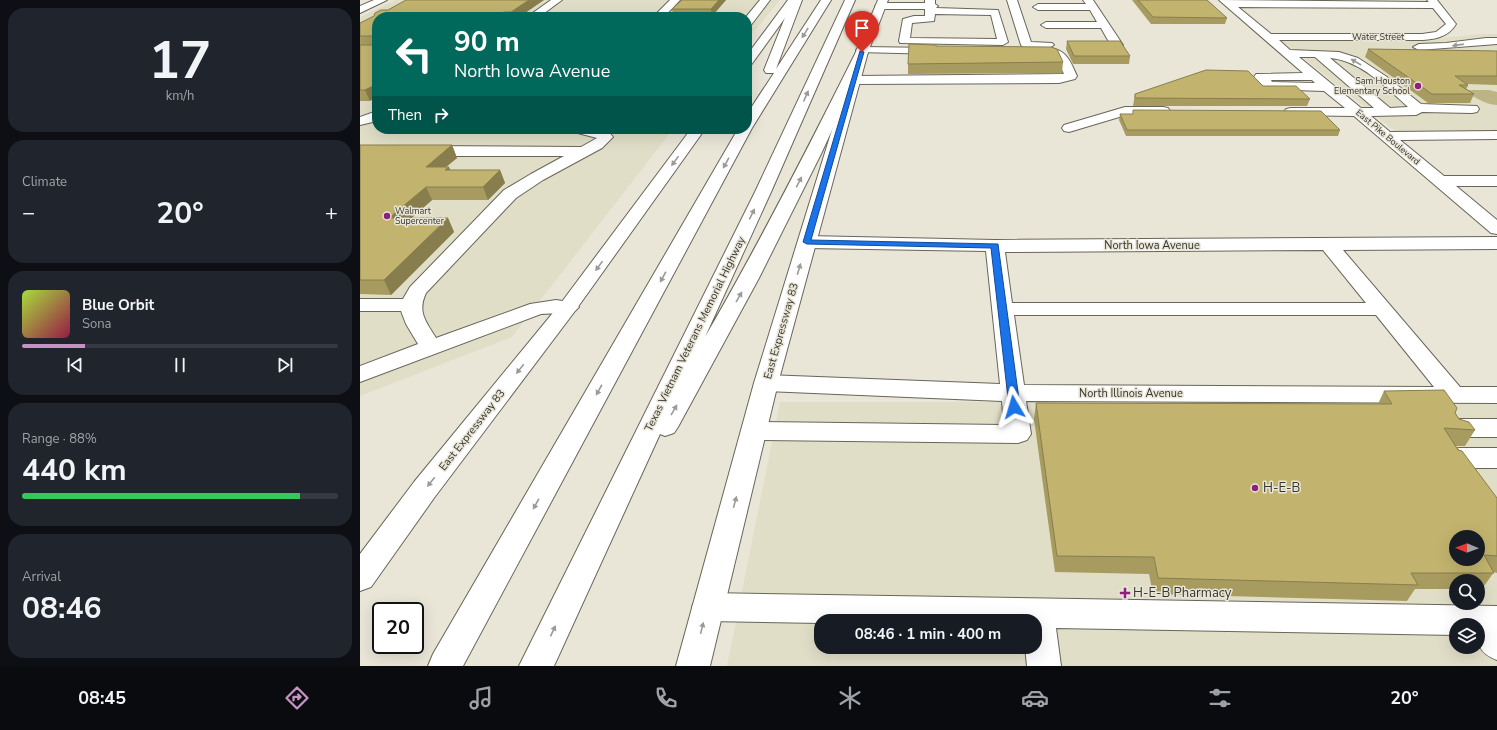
<!DOCTYPE html>
<meta charset="utf-8">
<style>
:root{--surface:#171b24;--page:#20242c;--text:#f1f3f6;--muted:#9ea1a6;--line:#363941;--accent:#c493c1}
body{margin:0;font-family:"Nunito Sans",sans-serif;background:var(--page);color:var(--text);height:100vh;display:flex;flex-direction:column;font-size:15px;white-space:nowrap}
*{box-sizing:border-box;margin:0}
p{font-size:13px;color:var(--muted)}
.icon{flex:none;width:22px;height:22px;fill:none;stroke:currentColor;stroke-width:2;stroke-linecap:round;stroke-linejoin:round}
.map{position:relative;flex:1;overflow:hidden}
.panel{display:flex;flex-direction:column;gap:8px;padding:8px;background:#0d0f14;width:360px}
.panel>*{flex:none}
.hud{position:absolute;left:12px;top:12px;width:380px;height:122px;border-radius:16px;box-shadow:0 4px 16px #0002;background:#00695c;color:#fff;overflow:hidden}
.needle{width:26px;rotate:271deg}
.buttons{position:absolute;left:1089px;top:530px;display:grid;gap:8px}
.buttons a{display:grid;place-items:center;width:36px;height:36px;border-radius:50%;background:var(--surface);box-shadow:0 4px 16px #0002;font-size:20px}
.speed{position:absolute;left:12px;top:602px;display:flex;gap:8px;font-size:20px;font-weight:700;text-align:center}
.speed>*{display:grid;place-content:center;width:52px;height:52px;border-radius:50%;background:var(--surface);box-shadow:0 4px 16px #0002;line-height:1}
.speed .limit{border:2px solid #111;border-radius:6px;background:#fff;color:#111}
.pin{position:absolute;display:grid;place-items:center;width:34px;height:34px;color:#fff;margin:-41px -17px;border-radius:50% 50% 50% 0;rotate:-45deg;box-shadow:0 0 4px #0007}
.pin .icon{rotate:45deg}
.me{position:absolute;width:44px;margin:-22px;rotate:353deg;stroke-linejoin:round;filter:drop-shadow(0 0 3px #0008)}
.turn{display:flex;align-items:center;gap:14px;height:84px;padding:0 16px;font-size:18px}
.turn .icon{width:52px;height:52px;stroke-width:2.5}
.turn b{display:block;font-size:28px;line-height:34px}
.then{display:flex;align-items:center;height:38px;padding:0 16px;background:#0003;gap:8px;font-size:15px}
.big{font-size:30px;font-weight:700;line-height:1.1}
.panel .widget{flex:1;display:flex;flex-direction:column;justify-content:center;gap:6px;min-width:0;padding:0 14px;border-radius:16px;background:var(--page)}
.panel .dial{align-items:center;gap:0}
.dial b{font-size:52px;line-height:1}
.song{display:flex;align-items:center;gap:12px}
.cover{width:48px;height:48px;border-radius:6px;background:linear-gradient(135deg,hsl(80 70% 55%),hsl(340 70% 35%))}
.played{height:4px;border-radius:2px;background:linear-gradient(90deg,var(--accent) 20%,var(--line) 20%)}
.keys{display:flex;justify-content:space-around;direction:ltr}
.heat{display:flex;justify-content:space-between;align-items:center;font-size:22px;direction:ltr}
.charge{height:6px;border-radius:3px;background:linear-gradient(90deg,#34c759 88%,var(--line) 0)}
.trip{position:absolute;left:454px;top:614px;width:228px;height:40px;border-radius:16px;background:var(--surface);box-shadow:0 4px 16px #0002;font-weight:700;line-height:40px;text-align:center}
.tab-bar{display:flex;height:64px;justify-content:space-around;align-items:center;background:#090b0e;color:var(--muted)}
.tab-bar .icon{width:28px;height:28px}
.tab-bar .selected{color:var(--accent)}
.tab-bar b{font-size:18px;color:var(--text)}
main{display:flex;flex:1;min-height:0}
.map>svg:first-child{display:block}
.built{fill:#e1dec8;fill-rule:evenodd}
.green{fill:#bcb485}
.lines{fill:none;stroke-linecap:round;stroke-linejoin:round}
.minor-casing{stroke:#686559;stroke-width:2}
.major-casing{stroke:#686559;stroke-width:2}
.highway-casing{stroke:#686559;stroke-width:2}
.minor{fill:#fff;fill-rule:evenodd}
.major{fill:#fff;fill-rule:evenodd}
.highway{fill:#fff;fill-rule:evenodd}
.wall{fill:#a79b5f}
.shaded-wall{fill:#887e4d}
.building{fill:#c2b46e;stroke:#887e4d;fill-rule:evenodd}
.oneway{fill:#9a9a97}
.route{fill:#1a73e8;stroke:#114b97}
.poi-dot{fill:#8e1e80;stroke:#e9e6d8;stroke-width:1.5}
.labels{text-anchor:middle;dominant-baseline:central;stroke-width:3;stroke-linejoin:round;paint-order:stroke}
.far-street-label{font-size:9px;fill:#36352f;stroke:#e9e6d8}
.far-poi-label{font-size:9px;fill:#36352f;stroke:#e9e6d8;text-anchor:end}
.street-label{font-size:11px;fill:#36352f;stroke:#e9e6d8}
.near-poi-label{font-size:13px;fill:#36352f;stroke:#e9e6d8;text-anchor:start}
</style>
<main>
<section class="panel">
<div class="widget dial"><b>17</b><p>km/h</p></div>
<div class="widget"><p>Climate</p>
<div class="heat"><a>−</a><b class="big">20°</b><a>+</a></div>
</div>
<div class="widget">
<div class="song"><i class="cover"></i><div><b>Blue Orbit</b><p>Sona</p></div></div>
<div class="played"></div>
<div class="keys"><svg class="icon" aria-label="previous" viewBox="0 0 24 24"><path d="M18 5L8 12l10 7zM5 5v14"/></svg><svg class="icon" aria-label="pause" viewBox="0 0 24 24"><path d="M8 5v14M16 5v14"/></svg><svg class="icon" aria-label="next" viewBox="0 0 24 24"><path d="M6 5l10 7-10 7zM19 5v14"/></svg></div>
</div>
<div class="widget"><p>Range · 88%</p><b class="big">440 km</b><div class="charge"></div></div>
<div class="widget"><p>Arrival</p><b class="big">08:46</b></div>
</section>
<div class="map">
<svg width="1137" height="666" viewBox="0 0 1137 666">
<rect width="100%" height="100%" fill="#e9e6d8"/>
<g class="built">
<path d="M36,0H420L387,40V17H17V129H313L152,337L0,396V17Z"/>
<path d="M1120,34H1137V132H1036L922,41H1055Z"/>
<path d="M420,402H1078L1137,404V666H367ZM1096,537H1118V559H1096ZM1096,581H1118V603H1096ZM461,621H675V647H461ZM1096,625H1118V647H1096Z"/>
</g>
<path class="green" d="M1110,90H1129L1137,92V105C1124,104 1116,98 1105,91Z"/>
<g class="lines">
<g class="minor-casing">
<g id="minor">
<path d="M14,0H27L0,13V6Z"/>
<path d="M191,0H202L179,17H167Z"/>
<path d="M310,0H320L304,17H293Z"/>
<path d="M400,0H410L391,25L387,26L386,17Z"/>
<path d="M565,0H575V4L578,6L576,8L638,10L648,42L643,45L540,43L539,41L543,19L554,16H565V9H520L515,6L520,3H565ZM575,14L631,15L637,39L550,38L552,23L574,21Z"/>
<path d="M647,0H657L671,42L692,43L694,45L689,48C707,50 710,61 717,76L715,79L699,83L494,84L490,83L488,80L490,77L494,76L704,74C692,46 689,59 666,53L664,51L667,48L663,47L661,45Z"/>
<path d="M723,0H733L763,45L761,47H729L727,45L729,43L749,42L741,28H686L681,25L686,22H737L730,10H678L673,7L678,4H726Z"/>
<path d="M859,0L1069,2L1067,0H1077L1096,24C1088,38 1072,40 1057,40H919L930,50L979,52L998,58L1027,77L1061,104L1117,106L1119,109L1117,112L1112,113L1062,112L1056,115L1011,116L1030,132L1137,131V139L1040,140L1084,176H1137V186H1096L1137,220V234L1131,233L994,116L926,115L924,112L926,109L931,108H985L964,91L905,89L894,77L896,74L943,73ZM878,7L1073,8L1086,24L1076,32L1062,34H911ZM939,57H955L1014,108H1001ZM970,58C1000,60 1027,88 1048,107L1030,108ZM911,80H952L955,83L912,82Z"/>
<path d="M1126,38H1137V44L1059,50L1053,47L1059,44L1086,43Z"/>
<path d="M502,47L578,48L582,49L584,51L582,53L578,54L498,52L496,50L498,48Z"/>
<path d="M765,107H803L808,108L810,111L808,114L803,115H766L709,132L704,131L702,128L704,125Z"/>
<path d="M17,111V121L0,125V117Z"/>
<path d="M212,129C225,129 245,125 253,137L242,148L183,180L156,198L66,293C57,312 66,322 76,338L170,304L196,300L215,303L219,307L215,311C204,314 192,313 181,314L0,382V366L58,344L46,324L41,311H0V299H43L50,287L144,190L171,174L204,156H65L60,154L57,151L60,148L65,146L221,147L237,138L214,132Z"/>
<path d="M447,236L635,240L1137,237V249L983,250L1100,387H1137V403L666,401L671,434L667,440L658,443L394,440L385,437L381,431L385,425L394,422L644,425L642,401L406,391L398,389L394,383L398,377L406,375L640,384L626,251L447,248L440,246L438,242L440,238ZM963,250L1006,303H652L645,252ZM654,315H1016L1074,387L664,385Z"/>
<path d="M1100,419H1137V437H1100L1091,434L1087,428L1091,422Z"/>
<path d="M1099,448H1137V468H1099L1090,465L1086,458L1090,451Z"/>
<path d="M348,593L1137,606V660C1117,652 1118,644 1118,625H1096V635L696,628L701,666H667L665,647H675V621H461V623L348,621L337,617L332,607L337,597Z"/>
</g>
</g>
<g class="major-casing">
<g id="major">
<path d="M428,0H438L391,65L387,67V55Z"/>
<path d="M518,0H528L508,52L418,383L350,666H316L394,383L496,52Z"/>
<path d="M331,129H345L215,311L74,498L11,587L0,591V554L54,482L201,303Z"/>
</g>
</g>
<g class="highway-casing">
<g id="highway">
<path d="M432,0H442L416,69L461,0H471L392,128L103,666H68L73,654L378,129H387V114L414,73H406L404,70Z"/>
<path d="M485,0H495L411,192L345,337C399,244 448,148 496,52L498,50H506L508,52L461,154L399,278L318,427L314,433L305,436L300,434L194,666H159L395,192Z"/>
</g>
</g>
<use href="#minor" class="minor"/>
<use href="#major" class="major"/>
<use href="#highway" class="highway"/>
</g>
<g class="wall">
<path d="M46,0H184L159,17H17L10,101H0V23L28,10Z"/>
<path d="M366,0L352,16H313L312,9Z"/>
<path d="M772,0H847L867,18L865,24H791Z"/>
<path d="M707,41L770,56L769,64H713L706,49Z"/>
<path d="M576,46L703,62L702,73L548,74V64Z"/>
<path d="M1008,49L1137,51V85L1107,84L1108,85L1106,90L1114,94L1110,103H1068L1005,57Z"/>
<path d="M903,86L950,99L947,106H773L775,94Z"/>
<path d="M760,114L980,130L978,136H766L759,120Z"/>
<path d="M0,145H92L97,158L86,167L91,170H140L145,183L128,200H72L51,218H88L94,232L31,295L0,294Z"/>
<path d="M1024,391L1095,413L1099,419L1115,430L1105,446H1096L1137,498V573L1134,572L1122,589H1118V581H1096V589H1055L1047,601L793,594L789,574L695,572L674,419L676,403L1018,404Z"/>
</g>
<g class="shaded-wall">
<path d="M169,0H184L159,17H153L151,12Z"/>
<path d="M359,0H366L352,16L351,9Z"/>
<path d="M144,12L146,17H135Z"/>
<path d="M17,84V97L10,101L5,90Z"/>
<path d="M92,145L97,158L71,179L66,167Z"/>
<path d="M89,167L94,179L85,170Z"/>
<path d="M140,170L145,183L128,200L123,187Z"/>
<path d="M66,187L72,200L36,232L29,218Z"/>
<path d="M88,218L94,232L31,295L24,280Z"/>
</g>
<g class="building">
<path d="M46,0H169L151,12H144L135,17H17V84L5,90H0V45H13L14,43V36H0V23L14,16L15,13L21,10H28Z"/>
<path d="M322,0H359L351,9H312Z"/>
<path d="M778,0H847L867,18L793,17Z"/>
<path d="M707,41H760L770,56H714Z"/>
<path d="M549,44L576,45V46L691,47L697,49L703,62L548,64Z"/>
<path d="M1008,49L1137,51V76H1095L1108,85H1099L1114,94H1072Z"/>
<path d="M846,70L888,71L903,86H936L950,99L775,98V94Z"/>
<path d="M773,110L961,111L980,130H767L760,114H773Z"/>
<path d="M0,145H92L66,167H89L85,170H140L123,187H66L29,218H88L24,280H0Z"/>
<path d="M1084,390L1097,408L1095,413L1099,419L1109,422L1115,430L1084,428L1098,450L1102,451L1137,498V556L1124,555L1134,573H1051L1058,585L798,578L794,557L697,556L676,403L1032,404L1024,391ZM1096,537H1118V559H1096Z"/>
</g>
<defs><path id="oneway-solid" d="M-6-.8H1V-3.2L6.5 0L1 3.2V.8H-6Z"/></defs>
<g class="oneway">
<use href="#oneway-solid" transform="translate(445 33) rotate(122)"/>
<use href="#oneway-solid" transform="translate(1098 45) rotate(172)"/>
<use href="#oneway-solid" transform="translate(996 62) rotate(-150)"/>
<use href="#oneway-solid" transform="translate(446 96) rotate(-66)"/>
<use href="#oneway-solid" transform="translate(315 161) rotate(126)"/>
<use href="#oneway-solid" transform="translate(366 163) rotate(119)"/>
<use href="#oneway-solid" transform="translate(439 182) rotate(-63)"/>
<use href="#oneway-solid" transform="translate(392 214) rotate(-64)"/>
<use href="#oneway-solid" transform="translate(239 266) rotate(126)"/>
<use href="#oneway-solid" transform="translate(439 269) rotate(-74)"/>
<use href="#oneway-solid" transform="translate(303 277) rotate(119)"/>
<use href="#oneway-solid" transform="translate(379 297) rotate(-60)"/>
<use href="#oneway-solid" transform="translate(160 369) rotate(128)"/>
<use href="#oneway-solid" transform="translate(239 390) rotate(119)"/>
<use href="#oneway-solid" transform="translate(314 410) rotate(-60)"/>
<use href="#oneway-solid" transform="translate(71 482) rotate(128)"/>
<use href="#oneway-solid" transform="translate(375 502) rotate(-75)"/>
<use href="#oneway-solid" transform="translate(176 504) rotate(119)"/>
<use href="#oneway-solid" transform="translate(342 628) rotate(-76)"/>
<use href="#oneway-solid" transform="translate(193 631) rotate(-65)"/>
</g>
<path class="route" d="M500,51L504,52L451,240L638,244L660,407L658,409H651L649,407L631,248L447,244L443,242Z"/>
<g class="poi-dot">
<circle cx="1058" cy="86" r="4"/>
<circle cx="27" cy="216" r="4"/>
<circle cx="895" cy="488" r="4"/>
<path d="M763 587h4v4h4v4h-4v4h-4v-4h-4v-4h4z"/>
</g>
<g class="labels">
<g class="far-street-label">
<text x="1018" y="37">Water Street</text>
<text transform="translate(1028 137) rotate(40)">East Pike Boulevard</text>
</g>
<g class="far-poi-label">
<text x="1050" y="81">Sam Houston<tspan x="1050" dy="10">Elementary School</tspan></text>
<text x="35" y="211" text-anchor="start">Walmart<tspan x="35" dy="10">Supercenter</tspan></text>
</g>
<g class="street-label">
<text x="792" y="245">North Iowa Avenue</text>
<text transform="translate(421 331) rotate(-74)">East Expressway 83</text>
<text transform="translate(335 334) rotate(-64)">Texas Vietnam Veterans Memorial Highway</text>
<text x="771" y="393">North Illinois Avenue</text>
<text transform="translate(112 430) rotate(-52)">East Expressway 83</text>
</g>
<g class="near-poi-label">
<text x="903" y="488">H-E-B</text>
<text x="773" y="593">H-E-B Pharmacy</text>
</g>
</g>
</svg>
<div class="buttons">
<a><svg class="needle" viewBox="-14 -14 28 28"><path d="M0-13l5 13h-10z" fill="#e53935"/><path d="M0 13l5-13h-10z" fill="#9ea1a6"/></svg></a>
<a><svg class="icon" aria-label="search" viewBox="0 0 24 24"><circle cx="10" cy="10" r="6"/><path d="M15 15l6 6"/></svg></a>
<a><svg class="icon" aria-label="layers" viewBox="0 0 24 24"><path d="M12 4l9 5-9 5-9-5zM3 14l9 5 9-5"/></svg></a>
</div>
<div class="speed"><div class="limit">20</div></div>
<div class="pin" style="left:502px;top:52px;background:#d93025"><svg class="icon" aria-label="arrive" viewBox="0 0 24 24"><path d="M6 21V4h12l-3 4 3 4H6"/></svg></div>
<svg class="me" style="left:654px;top:407px" viewBox="-20 -20 40 40"><path d="M0-17L14 15 0 8-14 15z" fill="#1a73e8" stroke="#fff" stroke-width="4"/></svg>
<div class="trip">08:46 · 1 min · 400 m</div>
<div class="hud">
<div class="turn"><svg class="icon" aria-label="left" viewBox="0 0 24 24"><path d="M17 20v-9H6M10 6l-5 5 5 5"/></svg><div><b>90 m</b>North Iowa Avenue</div></div>
<div class="then">Then<svg class="icon" aria-label="right" viewBox="0 0 24 24"><path d="M7 20v-9h11M14 6l5 5-5 5"/></svg></div>
</div>
</div>
</main>
<nav class="tab-bar">
<b>08:45</b>
<svg class="icon selected" aria-label="directions" viewBox="0 0 24 24"><path d="M12 3l9 9-9 9-9-9zM9 14v-3h6M13 9l2 2-2 2"/></svg>
<svg class="icon" aria-label="music" viewBox="0 0 24 24"><path d="M9 18V5l10-2v13"/><circle cx="6" cy="18" r="3"/><circle cx="16" cy="16" r="3"/></svg>
<svg class="icon" aria-label="phone" viewBox="0 0 24 24"><path d="M5 4h4l2 5-3 2q2 4 5 5l2-3 5 2v4C11 20 4 13 5 4z"/></svg>
<svg class="icon" aria-label="climate" viewBox="0 0 24 24"><path d="M12 3v18M4 7l16 10M4 17L20 7"/></svg>
<svg class="icon" aria-label="car" viewBox="0 0 24 24"><path d="M5 17H2v-5l4-1 3-4h7l3 4 3 1v5h-3M9 17h6M6 11h13"/><circle cx="7" cy="17" r="2"/><circle cx="17" cy="17" r="2"/></svg>
<svg class="icon" aria-label="filters" viewBox="0 0 24 24"><path d="M4 7h16M4 17h16"/><circle cx="9" cy="7" r="2"/><circle cx="15" cy="17" r="2"/></svg>
<b>20°</b>
</nav>
